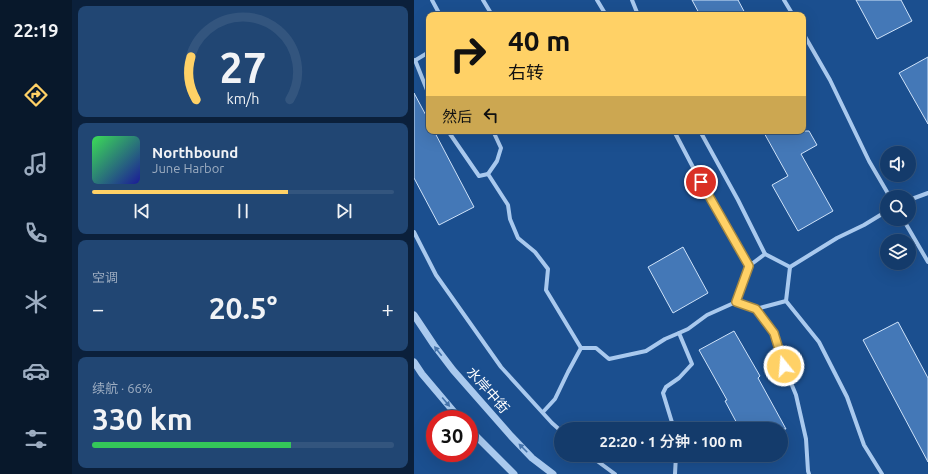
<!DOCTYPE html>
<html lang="zh">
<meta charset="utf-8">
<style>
:root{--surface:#143b6b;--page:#214673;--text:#f1f3f6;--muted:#9dadc1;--line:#33557e;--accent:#ffd166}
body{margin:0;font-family:Ubuntu,"Noto Sans SC",sans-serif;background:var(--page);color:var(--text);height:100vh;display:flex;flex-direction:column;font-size:15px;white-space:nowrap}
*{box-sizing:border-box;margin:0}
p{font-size:13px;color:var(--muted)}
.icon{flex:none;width:22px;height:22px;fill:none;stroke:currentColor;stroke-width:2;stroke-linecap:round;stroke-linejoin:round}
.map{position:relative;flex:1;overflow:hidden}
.details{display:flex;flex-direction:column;gap:6px;padding:6px;background:#0b203b;width:342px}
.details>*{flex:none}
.top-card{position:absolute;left:12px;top:12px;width:380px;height:122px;border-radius:8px;box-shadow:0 4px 16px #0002,0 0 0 1px var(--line);background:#ffd166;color:#111;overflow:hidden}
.controls{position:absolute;left:466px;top:146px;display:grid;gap:8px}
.controls a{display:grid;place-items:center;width:36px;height:36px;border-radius:50%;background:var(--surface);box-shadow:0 4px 16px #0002,0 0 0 1px var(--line);font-size:20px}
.speed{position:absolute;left:12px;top:410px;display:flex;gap:8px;font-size:20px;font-weight:700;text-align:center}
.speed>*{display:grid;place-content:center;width:52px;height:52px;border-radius:50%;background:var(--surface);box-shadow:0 4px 16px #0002,0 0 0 1px var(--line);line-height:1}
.speed .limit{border:6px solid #d22;background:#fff;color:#111}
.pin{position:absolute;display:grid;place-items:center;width:34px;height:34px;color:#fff;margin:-17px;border:2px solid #fff;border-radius:50%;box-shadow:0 1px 4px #0007}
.me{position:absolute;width:44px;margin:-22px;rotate:343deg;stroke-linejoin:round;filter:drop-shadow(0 0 3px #0008)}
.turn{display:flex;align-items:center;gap:14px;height:84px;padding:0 16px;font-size:18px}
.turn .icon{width:52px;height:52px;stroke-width:2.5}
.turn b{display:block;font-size:28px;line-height:34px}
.then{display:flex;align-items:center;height:38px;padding:0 16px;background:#0003;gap:8px;font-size:15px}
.big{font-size:30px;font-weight:600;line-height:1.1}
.details .tile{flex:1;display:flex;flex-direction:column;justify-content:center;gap:6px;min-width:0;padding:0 14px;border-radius:8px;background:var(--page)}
.details .dial{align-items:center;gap:0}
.dial svg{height:104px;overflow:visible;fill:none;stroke:var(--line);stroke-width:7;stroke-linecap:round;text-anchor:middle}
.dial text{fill:var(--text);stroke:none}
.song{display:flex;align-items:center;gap:12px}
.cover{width:48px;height:48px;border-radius:6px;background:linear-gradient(135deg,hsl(130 70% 55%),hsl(240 70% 35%))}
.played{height:4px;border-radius:2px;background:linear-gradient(90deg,var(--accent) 65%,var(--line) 65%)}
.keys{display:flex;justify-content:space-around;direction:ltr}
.heat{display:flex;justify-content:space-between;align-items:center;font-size:22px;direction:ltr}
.charge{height:6px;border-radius:3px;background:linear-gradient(90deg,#34c759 66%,var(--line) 0)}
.trip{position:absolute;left:140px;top:422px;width:234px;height:40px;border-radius:20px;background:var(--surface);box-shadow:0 4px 16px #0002,0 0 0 1px var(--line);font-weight:600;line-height:40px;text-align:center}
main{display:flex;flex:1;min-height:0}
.tab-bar{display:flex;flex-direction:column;width:72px;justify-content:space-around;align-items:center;background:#08182b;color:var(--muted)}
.tab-bar .icon{width:28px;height:28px}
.tab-bar .selected{color:var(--accent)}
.tab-bar b{font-size:18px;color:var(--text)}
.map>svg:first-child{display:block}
.building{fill:#4478b7;stroke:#cfe3fa}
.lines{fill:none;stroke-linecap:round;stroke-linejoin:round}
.minor{stroke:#a9c9ee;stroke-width:4}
.tertiary{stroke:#a9c9ee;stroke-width:7}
.oneway{fill:#4674ac}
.route-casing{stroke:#a68842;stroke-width:10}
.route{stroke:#ffd166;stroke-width:7}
.labels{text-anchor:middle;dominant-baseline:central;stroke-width:4;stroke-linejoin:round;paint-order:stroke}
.street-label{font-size:14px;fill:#fff;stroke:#1b4f8f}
</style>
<main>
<nav class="tab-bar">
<b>22:19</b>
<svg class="icon selected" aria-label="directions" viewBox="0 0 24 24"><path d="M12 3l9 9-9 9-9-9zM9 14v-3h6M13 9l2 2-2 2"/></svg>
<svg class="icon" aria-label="music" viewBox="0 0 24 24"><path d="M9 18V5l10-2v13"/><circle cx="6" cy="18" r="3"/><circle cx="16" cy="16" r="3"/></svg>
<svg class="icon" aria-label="phone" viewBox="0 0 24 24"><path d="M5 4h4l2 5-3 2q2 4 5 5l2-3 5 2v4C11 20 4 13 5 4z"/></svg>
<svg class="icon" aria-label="climate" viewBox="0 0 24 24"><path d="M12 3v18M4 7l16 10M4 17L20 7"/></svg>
<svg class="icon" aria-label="car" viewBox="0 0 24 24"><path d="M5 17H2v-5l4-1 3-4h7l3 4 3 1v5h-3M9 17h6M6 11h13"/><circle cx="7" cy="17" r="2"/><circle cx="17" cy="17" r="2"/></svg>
<svg class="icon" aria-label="filters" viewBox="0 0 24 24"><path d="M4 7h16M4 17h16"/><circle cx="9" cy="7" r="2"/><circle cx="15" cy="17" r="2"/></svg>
</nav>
<section class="details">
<div class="tile dial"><svg viewBox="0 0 100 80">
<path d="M14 69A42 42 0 1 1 86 69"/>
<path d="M14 69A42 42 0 0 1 10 36" stroke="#ffd166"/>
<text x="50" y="56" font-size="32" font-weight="700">27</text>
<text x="50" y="72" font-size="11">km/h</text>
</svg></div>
<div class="tile">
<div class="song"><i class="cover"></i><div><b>Northbound</b><p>June Harbor</p></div></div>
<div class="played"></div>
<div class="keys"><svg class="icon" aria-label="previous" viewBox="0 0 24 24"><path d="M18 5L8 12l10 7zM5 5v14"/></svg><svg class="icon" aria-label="pause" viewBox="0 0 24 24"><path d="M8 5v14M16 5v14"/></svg><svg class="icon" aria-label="next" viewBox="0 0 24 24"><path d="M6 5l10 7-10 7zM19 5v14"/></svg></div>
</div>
<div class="tile"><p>空调</p>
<div class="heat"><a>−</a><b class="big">20.5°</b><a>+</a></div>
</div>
<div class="tile"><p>续航 · 66%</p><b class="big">330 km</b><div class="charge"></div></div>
</section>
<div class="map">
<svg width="514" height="474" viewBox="0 0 514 474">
<rect width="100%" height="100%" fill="#1b4f8f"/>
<g class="building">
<path d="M278,0H324L332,15H286Z"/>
<path d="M442,0H487L498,21L463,39Z"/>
<path d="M514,57V124L485,73Z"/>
<path d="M0,93L15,121V131H20L60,207L25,225L0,178Z"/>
<path d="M349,131H395L403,145L387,154L419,211L384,231L358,185L374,176Z"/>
<path d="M269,247L294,293L259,313L234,267Z"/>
<path d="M484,322L514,378V462L449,340Z"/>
<path d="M320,331L346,376L344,378L372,429H326L311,401L313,400L285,350Z"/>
</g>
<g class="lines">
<g class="minor">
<path d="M18,0L26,15"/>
<path d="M69,0L78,15"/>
<path d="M183,0L192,15"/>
<path d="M218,0L224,15"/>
<path d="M370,0L379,15"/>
<path d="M389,33L416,80L455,161L476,197"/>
<path d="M1,60L15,95"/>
<path d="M0,61L15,52"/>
<path d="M34,131L65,176L74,174"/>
<path d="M81,131L80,133L87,148L83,161L74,174L94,205L96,219L104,238L121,252L134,269L132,290L167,348H182L195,359L232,351L251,339L265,333"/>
<path d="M260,131L293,194L335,266"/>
<path d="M286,131L324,200L351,254"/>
<path d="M495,200L514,193"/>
<path d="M489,219L514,262"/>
<path d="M0,232L22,275L87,367L138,423L147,431"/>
<path d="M372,301L405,342L433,397L450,445L468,474"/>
<path d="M322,302L335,266L351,254L376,267L423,238L450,225L473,211"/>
<path d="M342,309L372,301L376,267"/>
<path d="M129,412L141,399L154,372L167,348"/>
<path d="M260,429L249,393L252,387L265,378L278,364L265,333L274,329L293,315L322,302L342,309L360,333L370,366L382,395L392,439L394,471L395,474"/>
<path d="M175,455L201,474"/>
<path d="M261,474L262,455"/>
</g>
<g class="tertiary">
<path d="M0,315L20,345L39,370L97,436L118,458L139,474"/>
<path d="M0,362L8,374L46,419"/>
<path d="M55,429L100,474"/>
</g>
</g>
<defs><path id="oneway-solid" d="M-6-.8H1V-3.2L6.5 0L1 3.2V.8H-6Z"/></defs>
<g class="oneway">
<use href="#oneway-solid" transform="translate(24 351) rotate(-128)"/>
<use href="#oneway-solid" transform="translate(32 402) rotate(50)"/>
<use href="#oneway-solid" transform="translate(109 448) rotate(-135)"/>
</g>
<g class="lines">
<g class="route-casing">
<path id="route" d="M287,182L335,266L322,302L342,309L360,333L370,366"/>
</g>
<use href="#route" class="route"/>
</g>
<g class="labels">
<g class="street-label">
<text transform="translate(74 390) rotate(49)">水岸中街</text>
</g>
</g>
</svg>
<div class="controls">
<a><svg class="icon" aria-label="sound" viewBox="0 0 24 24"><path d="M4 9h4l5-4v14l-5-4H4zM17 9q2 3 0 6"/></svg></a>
<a><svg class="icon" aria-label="search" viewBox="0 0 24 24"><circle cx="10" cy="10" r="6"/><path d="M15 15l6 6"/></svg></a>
<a><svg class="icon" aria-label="layers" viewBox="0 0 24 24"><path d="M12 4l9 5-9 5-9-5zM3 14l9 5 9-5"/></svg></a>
</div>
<div class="speed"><div class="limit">30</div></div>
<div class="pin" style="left:287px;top:182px;background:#d93025"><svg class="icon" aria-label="arrive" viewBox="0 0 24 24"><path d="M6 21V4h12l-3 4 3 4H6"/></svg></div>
<svg class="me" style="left:370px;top:366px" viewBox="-20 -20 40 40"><circle r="17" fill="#ffd166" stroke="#fff" stroke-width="3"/><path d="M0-11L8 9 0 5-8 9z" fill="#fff"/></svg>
<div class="trip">22:20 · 1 分钟 · 100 m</div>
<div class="top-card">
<div class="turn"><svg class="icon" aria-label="right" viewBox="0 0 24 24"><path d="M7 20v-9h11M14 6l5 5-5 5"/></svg><div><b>40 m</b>右转</div></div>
<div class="then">然后<svg class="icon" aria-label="left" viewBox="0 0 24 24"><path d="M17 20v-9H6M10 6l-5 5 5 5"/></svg></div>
</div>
</div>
</main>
